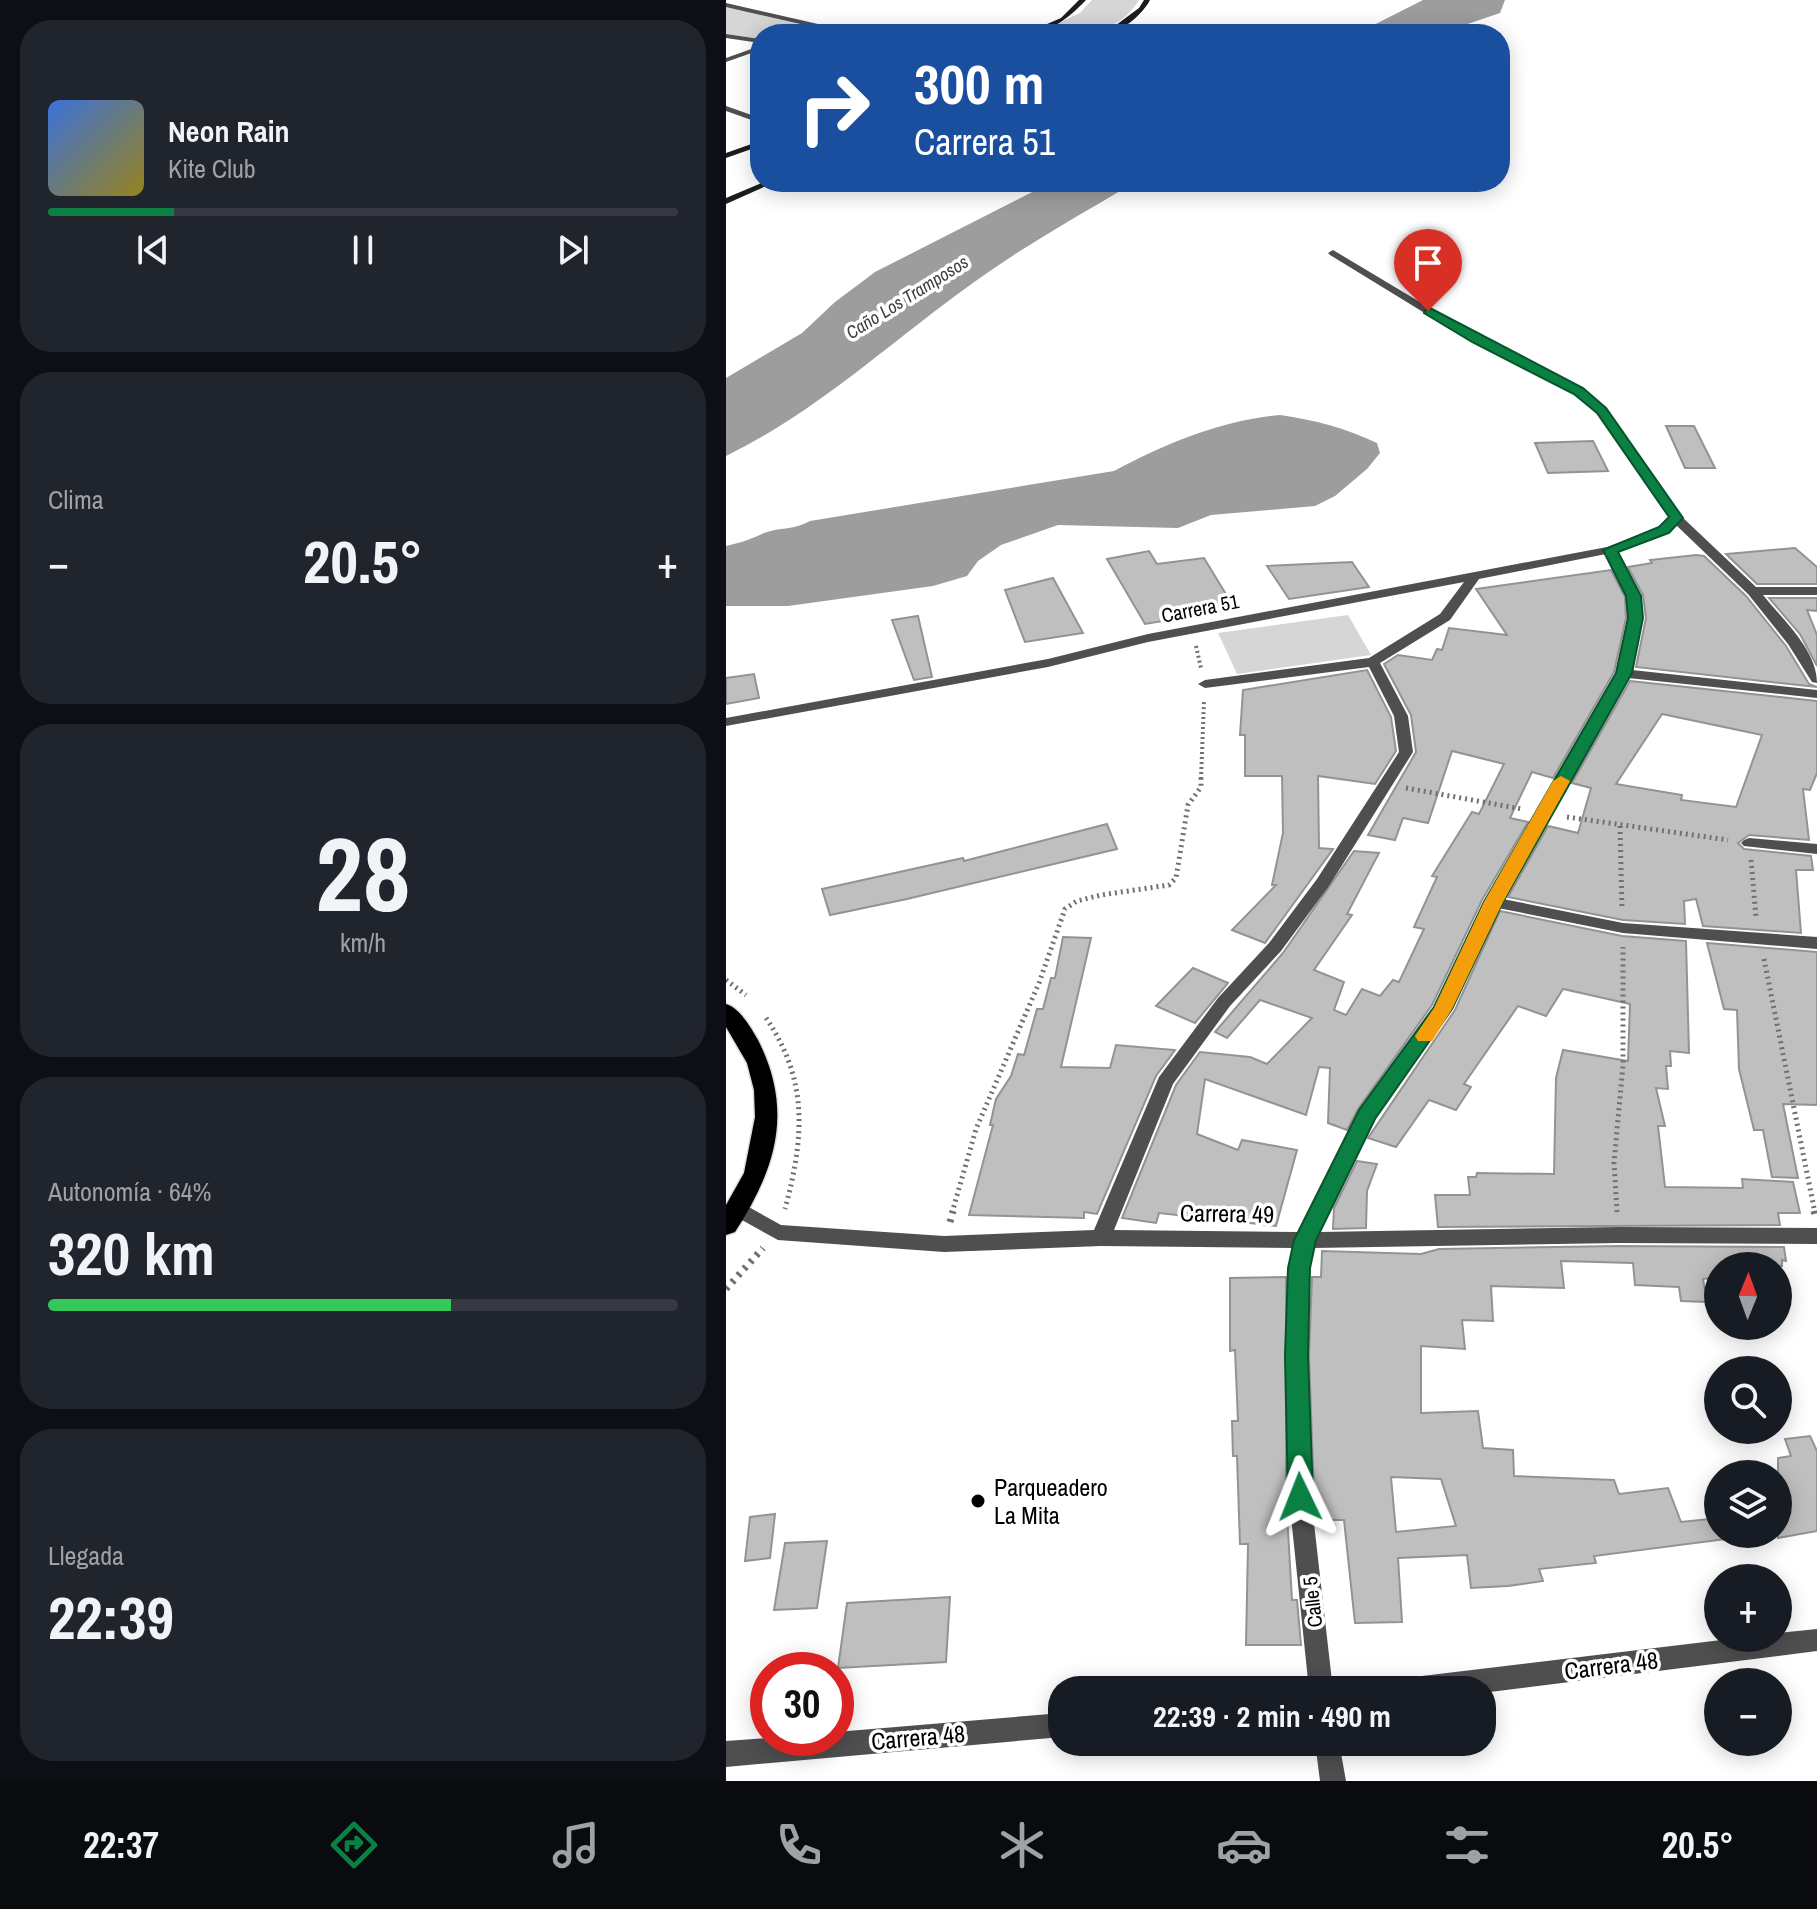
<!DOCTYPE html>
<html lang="es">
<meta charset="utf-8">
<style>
:root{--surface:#171b24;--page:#20242c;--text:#f1f3f6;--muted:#9ea1a6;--line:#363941;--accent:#0b8043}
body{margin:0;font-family:"Archivo Narrow",sans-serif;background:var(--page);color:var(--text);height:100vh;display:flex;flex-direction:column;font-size:30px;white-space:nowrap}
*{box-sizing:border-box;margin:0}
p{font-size:26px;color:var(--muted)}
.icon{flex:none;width:44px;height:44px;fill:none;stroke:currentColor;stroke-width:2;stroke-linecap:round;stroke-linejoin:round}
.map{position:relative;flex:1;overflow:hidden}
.side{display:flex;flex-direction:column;gap:20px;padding:20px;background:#0d0f14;width:726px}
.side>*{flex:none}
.hud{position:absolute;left:24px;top:24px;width:760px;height:168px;border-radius:32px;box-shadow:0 4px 20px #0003;background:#1a4fa0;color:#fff;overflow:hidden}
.needle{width:52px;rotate:1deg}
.buttons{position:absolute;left:978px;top:1252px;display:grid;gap:16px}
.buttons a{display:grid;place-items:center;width:88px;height:88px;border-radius:50%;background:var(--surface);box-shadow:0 4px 20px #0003;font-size:40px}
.speed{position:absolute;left:24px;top:1652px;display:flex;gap:16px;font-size:40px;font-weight:700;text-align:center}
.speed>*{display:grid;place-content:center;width:104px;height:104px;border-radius:50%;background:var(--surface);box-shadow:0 4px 20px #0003;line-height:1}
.speed .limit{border:12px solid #d22;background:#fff;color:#111}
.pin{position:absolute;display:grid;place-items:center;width:68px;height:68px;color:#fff;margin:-82px -34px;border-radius:50% 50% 50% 0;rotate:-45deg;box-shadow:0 0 8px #0007}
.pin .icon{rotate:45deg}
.me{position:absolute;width:88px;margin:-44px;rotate:358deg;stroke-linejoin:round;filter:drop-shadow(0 0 6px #0008)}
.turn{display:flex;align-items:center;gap:28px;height:168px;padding:0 32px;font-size:36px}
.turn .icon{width:104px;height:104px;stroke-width:2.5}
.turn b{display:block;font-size:56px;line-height:68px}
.big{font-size:60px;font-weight:700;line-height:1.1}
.side .tile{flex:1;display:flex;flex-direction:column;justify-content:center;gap:12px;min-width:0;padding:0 28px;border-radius:32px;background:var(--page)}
.side .dial{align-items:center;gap:0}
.dial b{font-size:104px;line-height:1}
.song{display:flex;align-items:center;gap:24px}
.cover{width:96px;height:96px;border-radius:12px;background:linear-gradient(135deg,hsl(220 70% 55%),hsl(50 70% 35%))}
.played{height:8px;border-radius:4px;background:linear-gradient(90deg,var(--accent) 20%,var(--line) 20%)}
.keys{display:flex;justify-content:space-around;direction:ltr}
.heat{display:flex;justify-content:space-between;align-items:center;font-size:44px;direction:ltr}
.charge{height:12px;border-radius:6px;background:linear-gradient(90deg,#34c759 64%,var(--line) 0)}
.trip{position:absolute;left:322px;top:1676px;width:448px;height:80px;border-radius:32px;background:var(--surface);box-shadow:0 4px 20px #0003;font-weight:700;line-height:80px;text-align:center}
.tabs{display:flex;height:128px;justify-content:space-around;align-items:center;background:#090b0e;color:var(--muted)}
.tabs .icon{width:56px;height:56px}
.tabs .active{color:var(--accent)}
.tabs b{font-size:36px;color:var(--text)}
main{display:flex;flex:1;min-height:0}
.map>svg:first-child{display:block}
.green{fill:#d6d6d6}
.water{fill:#9d9d9d}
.building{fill:#bfbfbf;stroke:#939393;stroke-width:2;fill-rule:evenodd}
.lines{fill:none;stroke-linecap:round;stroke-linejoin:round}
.primary-casing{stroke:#dbdbdb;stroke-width:3}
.path-far2{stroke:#717171;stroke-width:4;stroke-dasharray:2 3;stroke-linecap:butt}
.path-far1{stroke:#717171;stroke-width:5;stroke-dasharray:2 4;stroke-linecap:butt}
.path{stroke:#717171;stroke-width:7;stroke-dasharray:3 6;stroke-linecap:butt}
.street{fill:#4f4f4f;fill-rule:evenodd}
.secondary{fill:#1c1c1c;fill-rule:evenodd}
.primary{fill:#000;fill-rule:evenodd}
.route{fill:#0b8043;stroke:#07532c;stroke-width:2}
.slow{fill:#f59e0b}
.poi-dot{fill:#000;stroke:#fff;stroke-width:3}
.labels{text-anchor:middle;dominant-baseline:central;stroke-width:7;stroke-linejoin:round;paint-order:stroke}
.far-water-label{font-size:18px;font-style:italic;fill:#3e3e3e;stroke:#fff}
.street-label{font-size:20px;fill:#000;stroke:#fff}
.near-street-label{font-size:24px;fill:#000;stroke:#fff}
.near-poi-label{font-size:24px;fill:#000;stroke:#fff;text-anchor:start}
</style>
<main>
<section class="side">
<div class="tile">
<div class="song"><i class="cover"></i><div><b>Neon Rain</b><p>Kite Club</p></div></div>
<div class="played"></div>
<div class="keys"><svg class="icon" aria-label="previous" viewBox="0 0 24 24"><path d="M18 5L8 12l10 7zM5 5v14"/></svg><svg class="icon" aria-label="pause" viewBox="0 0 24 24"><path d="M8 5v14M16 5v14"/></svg><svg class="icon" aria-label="next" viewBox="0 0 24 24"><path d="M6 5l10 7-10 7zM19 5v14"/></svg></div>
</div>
<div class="tile"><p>Clima</p>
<div class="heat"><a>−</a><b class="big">20.5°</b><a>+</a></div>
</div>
<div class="tile dial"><b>28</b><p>km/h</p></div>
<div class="tile"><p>Autonomía · 64%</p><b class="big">320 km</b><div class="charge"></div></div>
<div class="tile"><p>Llegada</p><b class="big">22:39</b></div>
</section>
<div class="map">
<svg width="1091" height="1781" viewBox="0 0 1091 1781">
<rect width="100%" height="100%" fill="#fff"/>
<g class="green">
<path d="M366,0H413C389,39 348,34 309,34L354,13Z"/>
<path d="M0,6L12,9L113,34H34V39L0,34Z"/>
<path d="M622,615L645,655L511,674L492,633Z"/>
</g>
<g class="water">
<path d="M697,0H779L774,13L712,34H630Z"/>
<path d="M326,182H409C361,211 310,239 264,271C176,331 97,409 0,456V378L76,333L109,302L149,272Z"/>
<path d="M554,415C589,420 619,428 651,443L654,453L641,469L609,496L589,506L485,515L452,528L332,525L275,545L252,561L241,576L207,586L62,606H0V546C14,543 25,539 38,533C54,527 69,530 84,521L388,471C439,444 496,420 554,415Z"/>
</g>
<g class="building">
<path d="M940,426H968L989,468H959Z"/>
<path d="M867,441L882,471L822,473L809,443Z"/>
<path d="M1069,548L1091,567V584H1031L1000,554Z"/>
<path d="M423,551L431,564L478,558L509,609L419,624L381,559Z"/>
<path d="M970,555L978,556L1020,596L1060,646L1083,684L1091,687L910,667L920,618L917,595L902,567L926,563L924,560Z"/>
<path d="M626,562L643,587L563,599L541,566Z"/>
<path d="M885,570L899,597L900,618L888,672L827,778L806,772L784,818L802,822L756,900L706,1005L632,1109L621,1130L602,1123L604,1068L593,1067L580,1115L479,1079L471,1134L512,1150L516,1140L571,1150L550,1226L433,1213L430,1223L396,1218L450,1085L474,1052L524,1057L541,1064L586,1018L534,1000L501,1038L489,1032L557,953L628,851L653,853L621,914L626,915L588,970L618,982L608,1010L620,1015L636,989L654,996L667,980L673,982L698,929L688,927L711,877L706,876L746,812L753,814L778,764L726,751L702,823L677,818L669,840L642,835L690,752L685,715L658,664L672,655L706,660L711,649L716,650L723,628L781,635L750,589Z"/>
<path d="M327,578L357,633L299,642L279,590Z"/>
<path d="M1043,598H1091V611L1081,610L1091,635V666L1074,634Z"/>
<path d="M192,616L206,677L188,680L166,620Z"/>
<path d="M641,670L665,717L670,751L649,784L592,776L593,848L607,849L539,943L506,930L550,885H546L557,833L556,776H519V735H514L517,690Z"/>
<path d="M28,674L33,698L0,704V678Z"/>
<path d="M904,681L1091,701V773L1084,790L1077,789L1083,840L1023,835L1012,843L1018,849L1085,856L1087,870H1070L1075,933L977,926L970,899L958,901L959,924L897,920L782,897L822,826L852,833L865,788L846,783ZM936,714L1036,735L1010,807L955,800L956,795L890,784Z"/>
<path d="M381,824L391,849L181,899L104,915L96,889L237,858L238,861Z"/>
<path d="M774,911L896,936L960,941L963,1053L944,1051L945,1066H940L942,1089L930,1088L939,1126H932L939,1187L1017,1188L1016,1179L1067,1182L1074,1213H1052L1054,1225L712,1227L709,1195H744L742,1177H750L751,1173L828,1174L830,1078L837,1050L902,1061L904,1004L837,989L820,1016L792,1006L738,1084L745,1087L730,1110L703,1100L670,1147L642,1138L729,1010Z"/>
<path d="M337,937L365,938L335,1067L384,1068L390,1045L449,1050L430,1076L371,1214L358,1212V1218L243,1215L267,1125H264L270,1099L285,1076L292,1054L298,1055L311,1009H317L325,978H329Z"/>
<path d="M981,943L1091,952V1105L1057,1104L1072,1178L1046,1177L1037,1130H1028L1013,1069L1011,1010L998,1009Z"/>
<path d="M467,968L502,983L469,1023L430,1006Z"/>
<path d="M631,1161L651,1164L641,1191L640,1228L607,1229L608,1208Z"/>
<path d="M893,1246L1058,1247L1060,1261L1056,1260V1266H992V1277L977,1279L981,1302L955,1301L953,1287L909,1285L907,1263L835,1261L838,1288L765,1286L767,1321L736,1320L739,1349L695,1346V1413L752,1411L757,1448L787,1450L788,1476L888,1480L893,1494L942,1488L955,1522L992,1518V1534L1023,1536L868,1556L870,1563L813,1569L817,1581L782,1586L745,1588L741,1555L672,1558L676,1622L629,1623L618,1520H591L588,1497L583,1356L586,1277H595L596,1251L695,1254L713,1249ZM665,1477L715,1479L730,1526L670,1532Z"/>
<path d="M560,1277V1497L566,1600H571L575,1645H520L522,1544H514L511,1456H507L506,1421H512L509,1350L504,1351V1278Z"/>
<path d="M1084,1436L1091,1451V1531L1052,1538V1458L1065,1456L1059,1439Z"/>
<path d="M49,1514L44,1558L19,1561L24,1517Z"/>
<path d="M101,1541L91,1608L48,1610L59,1543Z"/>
<path d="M224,1597L220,1662L112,1668L121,1603Z"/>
</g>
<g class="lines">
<g class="primary-casing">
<path id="primary" d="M0,1004C14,1008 25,1028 32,1040C68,1111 50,1169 9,1232L0,1235V1205L18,1173L29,1117L28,1090L21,1063L0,1027Z"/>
</g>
<g class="path-far2">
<path d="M470,646L475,668"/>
<path d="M475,779L478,701"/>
</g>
<g class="path-far1">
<path d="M680,788L796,809"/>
<path d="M841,817L1002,840"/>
<path d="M894,826L896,909"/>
<path d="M1025,860L1030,917"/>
<path d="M1038,959L1089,1213"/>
<path d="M0,980L20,995"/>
<path d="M40,1018C83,1081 78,1138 59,1209"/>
<path d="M891,1212L888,1163L897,1065V947"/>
<path d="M226,1213L250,1129L313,983L339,909L351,901L375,895L443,885L450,878L462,805L475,787V777"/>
</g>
<g class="path">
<path d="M1088,1211L1089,1215"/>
<path d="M224,1222L227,1211"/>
<path d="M0,1289L37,1248"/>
</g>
<g class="street">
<path d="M0,3L127,32L130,34H118L0,7Z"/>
<path d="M0,34L34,39V43L0,38Z"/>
<path d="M34,46V50L0,62V58Z"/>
<path d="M0,106L34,118V123L0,111Z"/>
<path d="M607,250L754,338L856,389L879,409L954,515L1030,587H1091V595H1037C1057,620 1091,650 1091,683L1086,682L1062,644L1022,594L950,525L942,533L891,552L914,596L917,618L906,670L1091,690V698L902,678L777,899L897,923L1091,937V949L897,933L772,908L726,1009L648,1119L593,1232L893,1227L1091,1228V1244L893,1243L587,1248L583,1268L580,1356L585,1497L607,1690H583L563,1497L560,1356L563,1268L567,1248L375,1246L218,1252L52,1240L5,1214L2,1209L5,1204L12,1201L55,1225L218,1236L368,1230L433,1077L492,998L543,943L591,879L673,752L668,716L643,667L479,688L472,684L479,680L643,658L714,614L738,582L422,642L322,667L0,726V718L322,659L422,634L881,547L934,527L944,518L871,413L848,393L746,342L604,255L602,253ZM880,554L902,596L903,618L891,673L759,902L709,1007L634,1111L573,1232L388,1230L447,1084L504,1006L555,951L603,886L687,752L682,716L654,663L724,620L753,579Z"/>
<path d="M1023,838L1091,844V854L1018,846L1015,843L1018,840Z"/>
<path d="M1091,1629V1651L756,1693V1690H667L670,1682L679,1678L1012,1638H1052V1633Z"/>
<path d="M336,1713V1737L0,1767V1741L42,1738H110V1732Z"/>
<path d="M589,1742H613L620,1781H594Z"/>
</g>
<g class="secondary">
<path d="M353,0H360C344,17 323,34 298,34L335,18Z"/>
<path d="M418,0H424C417,14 394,34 378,34L413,8Z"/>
<path d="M34,141V146L0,158V153Z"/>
<path d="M38,182H49L0,204V198Z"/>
</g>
<use href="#primary" class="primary"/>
</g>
<path class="route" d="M702,307L857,388L880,408L957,518L943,533L892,552L915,596L917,618L906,673L777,902L726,1009L649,1119L590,1240L584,1268L582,1356L587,1497L583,1505L574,1509L565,1505L562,1497L559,1356L562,1268L568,1240L633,1110L708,1007L758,902L890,673L902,618L900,596L877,550L933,527L943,517L871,413L848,394L746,342L698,313Z"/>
<path class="slow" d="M835,776L844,781L777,902L726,1009L706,1041H692L689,1036L708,1008L758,902L827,781Z"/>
<circle class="poi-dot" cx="252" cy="1501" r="8"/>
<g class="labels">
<g class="far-water-label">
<text transform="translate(181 297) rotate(-32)">Caño Los Tramposos</text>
</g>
<g class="street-label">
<text transform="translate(474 608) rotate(-11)">Carrera 51</text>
<text transform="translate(586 1602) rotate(-96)">Calle 5</text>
</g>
<g class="near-street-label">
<text transform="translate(501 1213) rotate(1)">Carrera 49</text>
<text transform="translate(885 1665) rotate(-7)">Carrera 48</text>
<text transform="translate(192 1737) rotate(-5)">Carrera 48</text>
</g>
<g class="near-poi-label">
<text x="268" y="1487">Parqueadero<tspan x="268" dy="28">La Mita</tspan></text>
</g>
</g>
</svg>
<div class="buttons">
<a><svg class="needle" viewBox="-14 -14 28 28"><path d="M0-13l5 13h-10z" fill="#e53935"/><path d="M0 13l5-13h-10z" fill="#9ea1a6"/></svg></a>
<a><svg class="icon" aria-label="search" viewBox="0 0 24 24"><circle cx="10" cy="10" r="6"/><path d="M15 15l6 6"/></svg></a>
<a><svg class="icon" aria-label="layers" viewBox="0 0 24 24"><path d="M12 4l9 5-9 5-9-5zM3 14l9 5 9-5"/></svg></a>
<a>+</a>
<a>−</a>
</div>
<div class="speed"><div class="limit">30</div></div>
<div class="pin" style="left:702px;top:311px;background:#d93025"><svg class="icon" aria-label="arrive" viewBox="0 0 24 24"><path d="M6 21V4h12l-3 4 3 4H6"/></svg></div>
<svg class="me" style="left:574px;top:1497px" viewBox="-20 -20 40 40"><path d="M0-17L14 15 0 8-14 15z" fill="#0b8043" stroke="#fff" stroke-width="4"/></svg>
<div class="trip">22:39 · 2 min · 490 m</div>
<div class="hud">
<div class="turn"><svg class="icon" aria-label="right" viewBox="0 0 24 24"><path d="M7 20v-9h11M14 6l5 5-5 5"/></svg><div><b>300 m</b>Carrera 51</div></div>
</div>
</div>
</main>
<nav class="tabs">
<b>22:37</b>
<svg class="icon active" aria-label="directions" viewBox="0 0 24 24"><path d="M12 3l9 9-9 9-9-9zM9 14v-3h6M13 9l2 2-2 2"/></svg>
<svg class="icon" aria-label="music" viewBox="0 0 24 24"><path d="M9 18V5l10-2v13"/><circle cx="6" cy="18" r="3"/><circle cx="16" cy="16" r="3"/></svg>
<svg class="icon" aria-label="phone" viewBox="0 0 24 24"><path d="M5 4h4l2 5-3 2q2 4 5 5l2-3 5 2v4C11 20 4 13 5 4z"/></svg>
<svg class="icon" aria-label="climate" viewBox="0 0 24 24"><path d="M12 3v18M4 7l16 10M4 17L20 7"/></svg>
<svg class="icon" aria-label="car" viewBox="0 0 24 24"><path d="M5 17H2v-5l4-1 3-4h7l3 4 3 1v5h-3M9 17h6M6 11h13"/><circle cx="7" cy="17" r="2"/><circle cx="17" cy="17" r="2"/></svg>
<svg class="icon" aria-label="filters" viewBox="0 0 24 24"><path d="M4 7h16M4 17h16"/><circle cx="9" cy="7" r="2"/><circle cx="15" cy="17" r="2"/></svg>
<b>20.5°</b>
</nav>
